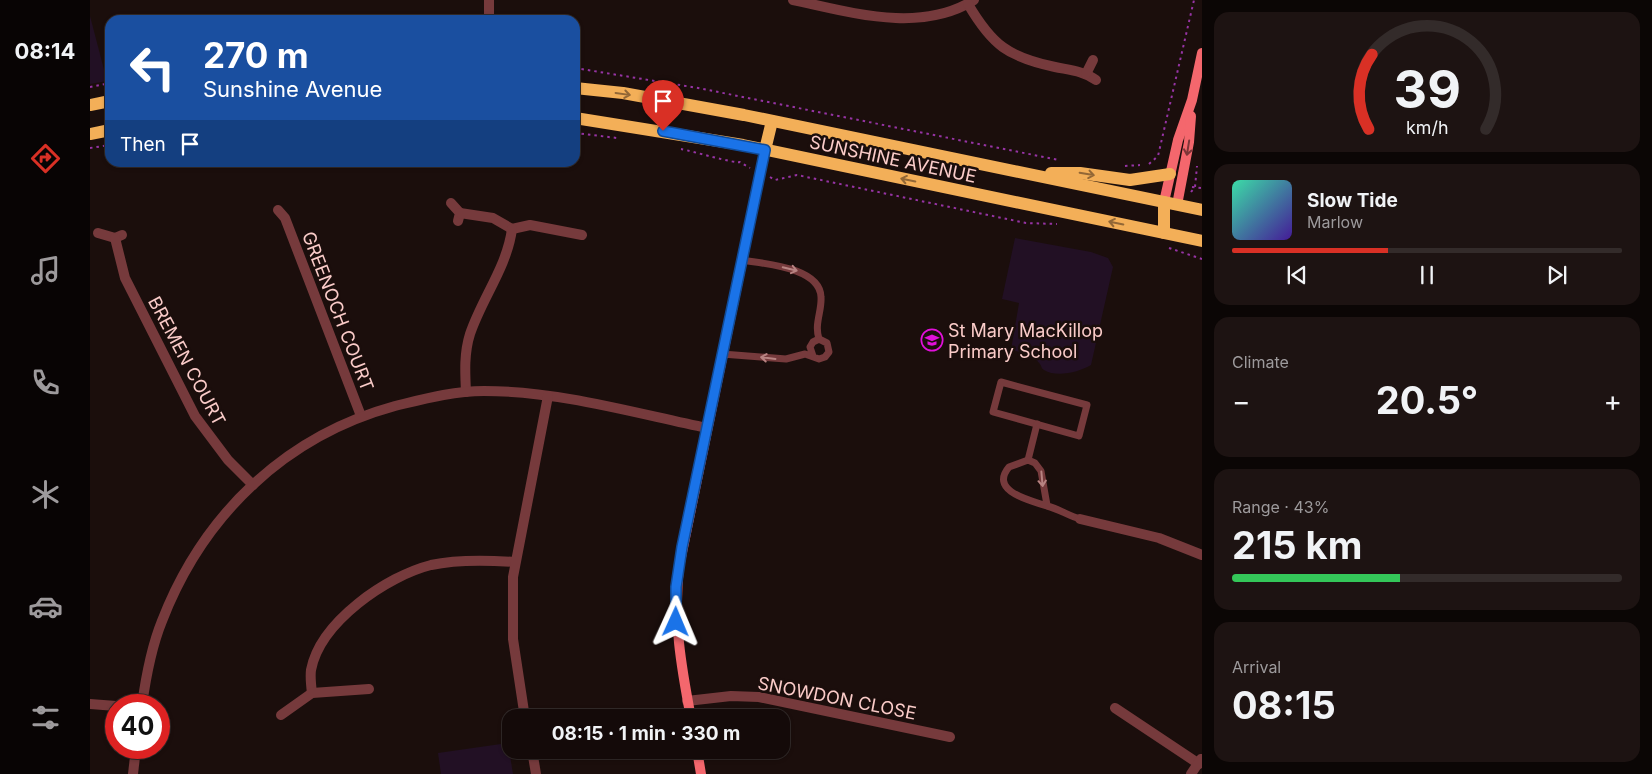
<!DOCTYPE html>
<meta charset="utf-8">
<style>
:root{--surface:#140a09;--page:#1d1312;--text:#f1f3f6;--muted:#9d9a9c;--line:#332b2a;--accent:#d93025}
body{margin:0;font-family:Inter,sans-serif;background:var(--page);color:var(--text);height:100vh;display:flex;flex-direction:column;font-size:19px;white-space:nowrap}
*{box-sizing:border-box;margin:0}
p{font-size:16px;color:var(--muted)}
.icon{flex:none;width:28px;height:28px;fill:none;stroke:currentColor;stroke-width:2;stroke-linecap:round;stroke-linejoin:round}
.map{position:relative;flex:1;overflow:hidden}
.panel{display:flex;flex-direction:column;gap:12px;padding:12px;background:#0b0605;width:450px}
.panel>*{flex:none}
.banner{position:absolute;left:15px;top:15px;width:475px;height:152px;border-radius:15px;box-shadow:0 1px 4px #0004,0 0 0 1px var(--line);background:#1a4fa0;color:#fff;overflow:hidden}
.speed{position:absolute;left:15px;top:694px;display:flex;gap:10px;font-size:25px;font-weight:700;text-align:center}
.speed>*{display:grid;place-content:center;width:65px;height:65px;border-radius:50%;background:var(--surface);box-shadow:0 1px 4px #0004,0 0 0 1px var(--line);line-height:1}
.speed .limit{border:8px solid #d22;background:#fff;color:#111}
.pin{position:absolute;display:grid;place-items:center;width:42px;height:42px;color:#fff;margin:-51px -21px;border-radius:50% 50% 50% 0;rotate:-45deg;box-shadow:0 0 5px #0007}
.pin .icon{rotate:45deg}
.me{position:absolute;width:55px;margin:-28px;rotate:1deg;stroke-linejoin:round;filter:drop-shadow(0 0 4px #0008)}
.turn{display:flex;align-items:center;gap:18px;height:105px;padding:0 15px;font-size:22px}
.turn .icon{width:65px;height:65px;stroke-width:2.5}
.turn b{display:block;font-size:35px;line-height:42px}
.then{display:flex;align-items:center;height:48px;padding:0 15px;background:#0003;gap:10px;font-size:19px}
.big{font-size:38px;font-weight:700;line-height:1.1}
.panel .widget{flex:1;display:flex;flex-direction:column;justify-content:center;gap:8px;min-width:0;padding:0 18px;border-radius:15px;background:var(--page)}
.panel .dial{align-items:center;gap:0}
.dial svg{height:130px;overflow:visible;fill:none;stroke:var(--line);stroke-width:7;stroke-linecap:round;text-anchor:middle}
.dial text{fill:var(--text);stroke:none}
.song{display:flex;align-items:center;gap:15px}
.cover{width:60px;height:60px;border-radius:8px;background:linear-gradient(135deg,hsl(160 70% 55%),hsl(260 70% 35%))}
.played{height:5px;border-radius:2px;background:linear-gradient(90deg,var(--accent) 40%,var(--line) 40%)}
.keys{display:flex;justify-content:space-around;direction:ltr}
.heat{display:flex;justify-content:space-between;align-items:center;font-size:28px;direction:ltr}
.charge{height:8px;border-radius:4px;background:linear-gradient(90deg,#34c759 43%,var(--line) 0)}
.trip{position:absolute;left:412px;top:709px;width:288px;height:50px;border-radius:15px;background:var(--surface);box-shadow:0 1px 4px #0004,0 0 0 1px var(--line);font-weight:700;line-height:50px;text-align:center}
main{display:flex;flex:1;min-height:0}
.tabs{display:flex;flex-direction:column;width:90px;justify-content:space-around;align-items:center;background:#080404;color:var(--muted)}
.tabs .icon{width:35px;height:35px}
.tabs .current{color:var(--accent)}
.tabs b{font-size:22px;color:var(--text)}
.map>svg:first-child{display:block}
.green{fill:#221024}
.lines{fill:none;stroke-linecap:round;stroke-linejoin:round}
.path{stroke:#9634a4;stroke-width:2;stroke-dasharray:2.5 4;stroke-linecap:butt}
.lane{stroke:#763a3c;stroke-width:7}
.street{stroke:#763a3c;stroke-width:10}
.secondary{stroke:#f4676d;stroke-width:10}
.primary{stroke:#f3af58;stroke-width:12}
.oneway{stroke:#926736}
.oneway2{stroke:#7d3638}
.oneway3{stroke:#b88382}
.route-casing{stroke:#114b97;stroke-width:12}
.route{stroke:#1a73e8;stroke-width:9}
.labels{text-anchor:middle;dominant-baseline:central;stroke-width:5;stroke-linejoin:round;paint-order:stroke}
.street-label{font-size:18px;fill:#fbccc9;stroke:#1b0e0c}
.poi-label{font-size:18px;fill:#fbccc9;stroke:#1b0e0c;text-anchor:start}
</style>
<main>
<nav class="tabs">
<b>08:14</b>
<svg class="icon current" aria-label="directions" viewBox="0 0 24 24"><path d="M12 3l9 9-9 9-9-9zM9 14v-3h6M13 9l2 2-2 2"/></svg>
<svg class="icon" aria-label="music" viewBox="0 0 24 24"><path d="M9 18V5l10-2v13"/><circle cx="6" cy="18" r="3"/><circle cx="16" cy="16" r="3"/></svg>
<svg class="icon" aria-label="phone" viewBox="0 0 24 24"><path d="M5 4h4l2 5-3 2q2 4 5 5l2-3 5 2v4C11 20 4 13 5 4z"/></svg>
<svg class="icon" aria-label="climate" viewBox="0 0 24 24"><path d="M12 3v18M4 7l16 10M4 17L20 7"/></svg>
<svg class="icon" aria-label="car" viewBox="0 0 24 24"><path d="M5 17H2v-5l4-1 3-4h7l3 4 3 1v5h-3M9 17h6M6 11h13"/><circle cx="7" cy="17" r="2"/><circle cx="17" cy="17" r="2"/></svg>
<svg class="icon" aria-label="filters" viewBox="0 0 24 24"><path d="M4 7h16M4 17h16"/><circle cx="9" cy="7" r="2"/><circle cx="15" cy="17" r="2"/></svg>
</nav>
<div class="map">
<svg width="1112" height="774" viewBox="0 0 1112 774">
<rect width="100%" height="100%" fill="#1b0e0c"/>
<g class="green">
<path d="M0,16L17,81L0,84Z"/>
<path d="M925,238L1001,252L1018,258L1023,267L1001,365C989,372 967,378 954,370C951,368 952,367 950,364C943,355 931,352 921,350L929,303L912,299Z"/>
<path d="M418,743L423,774H351L348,753Z"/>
</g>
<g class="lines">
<g class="path">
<path d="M485,68L608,88L969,160"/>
<path d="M0,87L20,83"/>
<path d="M485,133L527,138"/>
<path d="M0,148L20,145"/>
<path d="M591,149C602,151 645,164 650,162L660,168"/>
<path d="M1059,164L1068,156L1104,0"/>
<path d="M1035,166L1050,165"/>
<path d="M680,177L685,180L707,175L936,223L967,224"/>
<path d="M1102,187L1112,188"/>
<path d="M1101,192L1105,187L1107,166"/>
<path d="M1079,248L1112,259"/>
</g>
<g class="lane">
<path d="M652,260C674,264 730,267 731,297C732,311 724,324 729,339"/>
<path d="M632,354L696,359L715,354L729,359L735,357L739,352L737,343L729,339L723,342L720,347L723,356"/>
<path d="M911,382L997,405L989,436L903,412Z"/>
<path d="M938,460L947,424"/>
<path d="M957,505L951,471L945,463L938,460L919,467C898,492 943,501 957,506C969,509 979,516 990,519"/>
</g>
<g class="street">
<path d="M703,0C760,12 830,34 884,0"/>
<path d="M878,4C902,45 918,57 965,67C979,70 994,71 1006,80"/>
<path d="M399,20V0"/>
<path d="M996,74L1003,60"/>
<path d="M361,203L370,213L368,221"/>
<path d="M188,210L195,218L271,416"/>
<path d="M370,213L403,218L422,229"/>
<path d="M422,229L440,225L492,235"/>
<path d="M8,233L25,238L32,235"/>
<path d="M25,238L35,278L105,416L138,460L163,485"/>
<path d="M376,392C375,372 374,353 380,334C392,298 417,267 422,229"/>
<path d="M990,519L1069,538L1112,555"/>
<path d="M222,693C221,685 220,677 221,670C230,622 297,576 341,565C368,559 397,560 425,562"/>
<path d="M597,701L641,696L669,697L860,737"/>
<path d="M0,704L26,706"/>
<path d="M52,705C56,676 61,648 72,621C113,515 195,436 305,406C334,399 363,391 394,391C469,391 544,413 617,428"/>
<path d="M1025,708L1109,764"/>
<path d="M191,715L222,693L279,689"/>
<path d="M435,718L423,639V577L458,396"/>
<path d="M442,750L446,774"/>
<path d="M43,774L46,748"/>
<path d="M1101,774L1111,759"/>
</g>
<g class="secondary">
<path d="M1074,202L1088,140L1102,100L1112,53"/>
<path d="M1087,205L1099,142L1101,116"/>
<path d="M601,718C591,666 583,619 589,567L675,150"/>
<path d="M607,750L611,774"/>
</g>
<g class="primary">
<path d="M485,88L533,93L654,115L1112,210"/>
<path d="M0,105L20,101"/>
<path d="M485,118L653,145L1112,241"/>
<path d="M0,134L20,130"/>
<path d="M675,150L682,121"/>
<path d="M961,173H990L1040,180L1080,174"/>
<path d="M1074,233V202"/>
</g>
</g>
<defs><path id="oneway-shaft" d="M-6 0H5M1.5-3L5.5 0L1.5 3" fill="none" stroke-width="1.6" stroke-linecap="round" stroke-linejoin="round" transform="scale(1.25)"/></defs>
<g class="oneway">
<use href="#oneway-shaft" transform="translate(533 94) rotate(8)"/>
<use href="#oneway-shaft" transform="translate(997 174) rotate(10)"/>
<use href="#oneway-shaft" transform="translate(818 180) rotate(-168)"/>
<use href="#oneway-shaft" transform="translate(1026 223) rotate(-168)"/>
</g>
<use class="oneway2" href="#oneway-shaft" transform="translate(1098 148) rotate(99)"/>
<g class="oneway3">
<use href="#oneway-shaft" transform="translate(700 269) rotate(14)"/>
<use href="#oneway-shaft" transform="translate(678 358) rotate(-173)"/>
<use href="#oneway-shaft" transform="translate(952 479) rotate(85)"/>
</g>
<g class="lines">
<g class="route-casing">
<path id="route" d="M573,131L675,150L592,547L586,587V622"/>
</g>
<use href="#route" class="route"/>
</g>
<defs>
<g id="school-ring" transform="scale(1.125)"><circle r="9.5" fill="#1b0e0c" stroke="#e110da" stroke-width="1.5"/><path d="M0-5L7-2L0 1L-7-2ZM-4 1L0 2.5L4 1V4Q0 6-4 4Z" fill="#e110da"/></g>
</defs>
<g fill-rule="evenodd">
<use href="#school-ring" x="842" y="340"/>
</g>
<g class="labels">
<g class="street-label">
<text transform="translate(803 159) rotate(12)">SUNSHINE AVENUE</text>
<text transform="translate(248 311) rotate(69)">GREENOCH COURT</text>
<text transform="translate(97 361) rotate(62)">BREMEN COURT</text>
<text transform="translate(747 698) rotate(11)">SNOWDON CLOSE</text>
</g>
<g class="poi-label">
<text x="858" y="330">St Mary MacKillop<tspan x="858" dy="21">Primary School</tspan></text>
</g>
</g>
</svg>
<div class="speed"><div class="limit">40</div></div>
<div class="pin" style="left:573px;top:131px;background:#d93025"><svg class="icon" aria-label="arrive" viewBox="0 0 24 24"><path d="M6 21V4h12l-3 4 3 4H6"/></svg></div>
<svg class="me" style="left:586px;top:622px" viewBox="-20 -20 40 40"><path d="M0-17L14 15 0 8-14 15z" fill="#1a73e8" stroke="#fff" stroke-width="4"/></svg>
<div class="trip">08:15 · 1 min · 330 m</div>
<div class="banner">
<div class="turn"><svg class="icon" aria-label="left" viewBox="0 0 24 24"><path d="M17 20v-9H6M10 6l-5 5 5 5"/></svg><div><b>270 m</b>Sunshine Avenue</div></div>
<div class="then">Then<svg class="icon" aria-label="arrive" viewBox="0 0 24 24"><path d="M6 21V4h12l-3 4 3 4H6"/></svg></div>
</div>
</div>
<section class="panel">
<div class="widget dial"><svg viewBox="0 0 100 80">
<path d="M14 69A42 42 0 1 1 86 69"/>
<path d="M14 69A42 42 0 0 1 16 23" stroke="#d93025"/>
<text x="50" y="56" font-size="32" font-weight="700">39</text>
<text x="50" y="72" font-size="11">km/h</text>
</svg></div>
<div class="widget">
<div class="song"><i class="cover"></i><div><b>Slow Tide</b><p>Marlow</p></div></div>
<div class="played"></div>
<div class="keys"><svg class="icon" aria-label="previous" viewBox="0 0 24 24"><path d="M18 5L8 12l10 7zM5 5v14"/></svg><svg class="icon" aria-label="pause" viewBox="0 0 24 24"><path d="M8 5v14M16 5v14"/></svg><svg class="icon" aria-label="next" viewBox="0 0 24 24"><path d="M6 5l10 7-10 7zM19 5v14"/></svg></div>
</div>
<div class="widget"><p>Climate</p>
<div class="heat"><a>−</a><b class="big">20.5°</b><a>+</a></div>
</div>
<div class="widget"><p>Range · 43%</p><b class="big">215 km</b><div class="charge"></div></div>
<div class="widget"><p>Arrival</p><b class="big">08:15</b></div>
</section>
</main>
